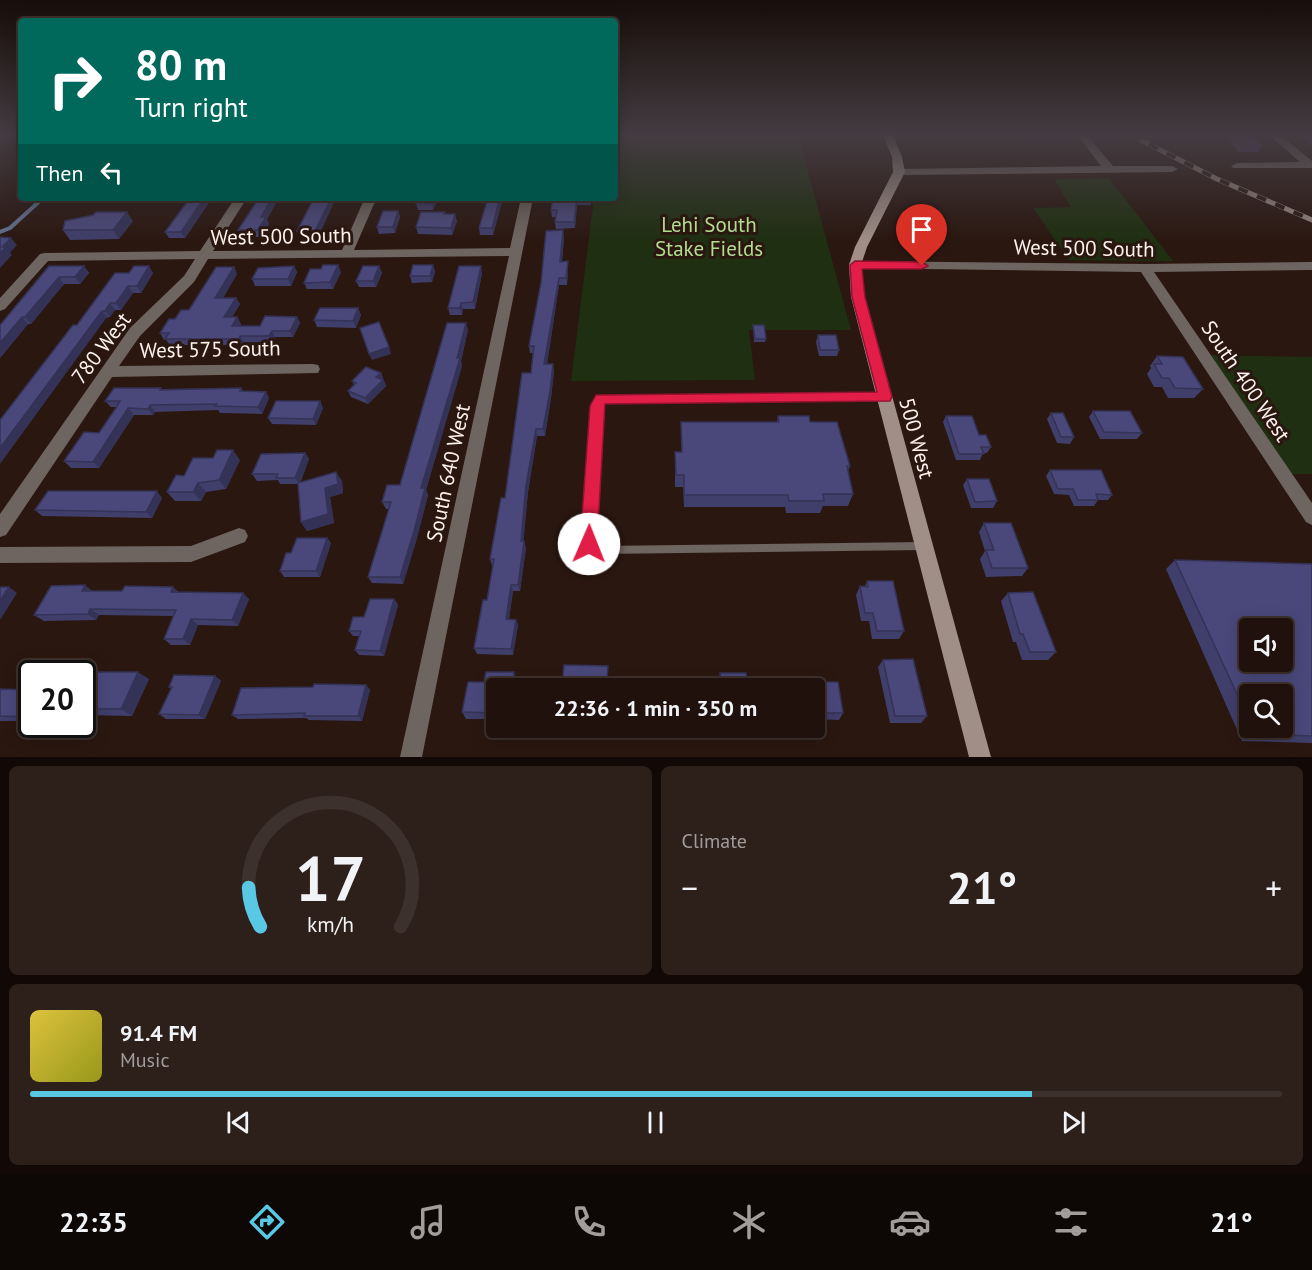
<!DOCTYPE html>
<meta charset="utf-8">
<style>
:root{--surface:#20110c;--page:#2d1f1a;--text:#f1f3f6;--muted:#a29d9d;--line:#3d312d;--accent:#59c8e5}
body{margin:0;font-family:"PT Sans",sans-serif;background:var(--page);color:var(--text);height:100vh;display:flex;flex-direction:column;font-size:22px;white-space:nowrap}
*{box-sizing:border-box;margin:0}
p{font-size:20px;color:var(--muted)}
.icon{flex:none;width:33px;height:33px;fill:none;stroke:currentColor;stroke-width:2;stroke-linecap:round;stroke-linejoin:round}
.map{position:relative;height:757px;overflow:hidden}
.side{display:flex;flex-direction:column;gap:9px;padding:9px;background:#120907;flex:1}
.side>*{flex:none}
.hud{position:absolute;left:18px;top:18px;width:600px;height:183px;border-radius:6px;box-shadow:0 3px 15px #0003,0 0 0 2px var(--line);background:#00695c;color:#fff;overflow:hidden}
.tools{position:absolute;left:1239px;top:618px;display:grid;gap:12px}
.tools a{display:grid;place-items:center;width:54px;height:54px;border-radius:6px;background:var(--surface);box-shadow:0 3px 15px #0003,0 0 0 2px var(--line);font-size:30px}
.speed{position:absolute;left:18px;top:660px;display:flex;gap:12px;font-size:30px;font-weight:700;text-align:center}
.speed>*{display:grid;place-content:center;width:78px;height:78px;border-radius:50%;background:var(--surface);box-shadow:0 3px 15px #0003,0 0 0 2px var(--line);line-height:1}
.speed .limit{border:3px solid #111;border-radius:9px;background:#fff;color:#111}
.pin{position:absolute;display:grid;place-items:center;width:51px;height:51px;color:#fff;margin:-62px -26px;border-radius:50% 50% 50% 0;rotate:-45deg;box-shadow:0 0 6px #0007}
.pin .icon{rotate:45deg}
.me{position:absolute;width:66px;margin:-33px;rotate:1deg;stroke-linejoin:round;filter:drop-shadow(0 0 4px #0008)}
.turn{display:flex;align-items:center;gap:21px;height:126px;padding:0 18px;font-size:27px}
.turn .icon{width:78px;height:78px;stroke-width:2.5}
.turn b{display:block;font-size:42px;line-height:51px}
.then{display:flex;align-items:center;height:57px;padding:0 18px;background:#0003;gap:12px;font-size:22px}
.big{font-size:45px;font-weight:600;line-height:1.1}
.side .widget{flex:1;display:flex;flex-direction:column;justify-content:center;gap:9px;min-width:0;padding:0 21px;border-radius:9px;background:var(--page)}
.side .dial{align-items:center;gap:0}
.dial svg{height:156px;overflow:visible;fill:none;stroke:var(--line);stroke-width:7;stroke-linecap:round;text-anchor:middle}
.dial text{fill:var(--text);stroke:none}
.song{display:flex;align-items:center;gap:18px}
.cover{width:72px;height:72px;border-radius:9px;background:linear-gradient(135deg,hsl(50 70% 55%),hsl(60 70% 35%))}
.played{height:6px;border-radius:3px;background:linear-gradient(90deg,var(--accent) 80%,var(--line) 80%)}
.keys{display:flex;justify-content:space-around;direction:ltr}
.heat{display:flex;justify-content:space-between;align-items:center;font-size:33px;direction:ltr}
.side .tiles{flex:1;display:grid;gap:9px;grid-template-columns:1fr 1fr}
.widget:last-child{grid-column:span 2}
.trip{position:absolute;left:486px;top:678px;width:339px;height:60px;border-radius:6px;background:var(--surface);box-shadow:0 3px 15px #0003,0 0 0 2px var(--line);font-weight:600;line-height:60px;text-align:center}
.dock{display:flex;height:96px;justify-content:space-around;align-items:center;background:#0d0705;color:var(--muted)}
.dock .icon{width:42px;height:42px}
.dock .active{color:var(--accent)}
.dock b{font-size:27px;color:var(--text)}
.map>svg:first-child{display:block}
.green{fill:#1f2f11}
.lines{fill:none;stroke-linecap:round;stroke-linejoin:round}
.stream{stroke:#61708e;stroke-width:4}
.lane{fill:#6f6560;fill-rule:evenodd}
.street{fill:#6f6560;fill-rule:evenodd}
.secondary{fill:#9f8f87;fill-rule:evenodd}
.rail-casing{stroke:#94857f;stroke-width:5}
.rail{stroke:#2a1710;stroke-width:4;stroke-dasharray:10;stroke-linecap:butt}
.wall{fill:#403e6a;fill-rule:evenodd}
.shaded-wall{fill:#343256}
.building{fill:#4a487b;stroke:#343256;stroke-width:1.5;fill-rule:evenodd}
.route{fill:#e11d48;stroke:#92132f;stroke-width:1.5}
.labels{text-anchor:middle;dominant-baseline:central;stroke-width:6;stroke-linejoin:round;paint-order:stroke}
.park-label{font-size:21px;fill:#b2dd8f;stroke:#2a1710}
.street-label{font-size:21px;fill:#fdf2ee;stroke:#2a1710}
</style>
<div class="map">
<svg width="1312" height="757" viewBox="0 0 1312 757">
<rect width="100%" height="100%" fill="#2a1710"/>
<g class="green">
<path d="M615,135H798L851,330H749L755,380L571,381L594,198H615Z"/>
<path d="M1109,178L1173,261L1069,260L1033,208L1071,207L1054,179Z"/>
<path d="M1210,355L1312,357V474H1290Z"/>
</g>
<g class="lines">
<path class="stream" d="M0,232L10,228L43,198"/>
<path class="lane" d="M885,394L888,395L889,397L888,399L885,400L603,402L601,406L594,542L600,546L924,542L927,543L929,546L927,549L924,550L599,554L586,547L584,544L593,406L598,397Z"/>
<g class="street">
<path d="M1077,135H1087L1113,166H1172L1178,169L1172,172L899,175L893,172L899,169L1101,166Z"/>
<path d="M1269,135H1280L1312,161V168H1233L1231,166L1237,163L1300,162Z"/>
<path d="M235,198H247L213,251L342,250L363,202L368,198H382L374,204L354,250L510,248L521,198H533L422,757H400L509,256L208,259L194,282L140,336L119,366L313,364L318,365L320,369L318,373L112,377L6,535L0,537V514L130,328L184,276L195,259L48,261L5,309L0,311V298L40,254L45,253L200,251Z"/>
<path d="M855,261L1145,264L1312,262V270L1154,272L1312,503V525L1306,522L1141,272L850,268L849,265L850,262Z"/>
<path d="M239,528L245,530L248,536L245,542L191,562L0,563V547L191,546Z"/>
</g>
<path class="secondary" d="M883,135H893L902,157L905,172L867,247L861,265L865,297L991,757H969L851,297L849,265L855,247L893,172L892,157Z"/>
<g class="rail-casing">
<path id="rail" d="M1131,135L1217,179L1312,220"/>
</g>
<use href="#rail" class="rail"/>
</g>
<g class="wall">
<path d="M1224,135H1251L1262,146L1258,152H1239Z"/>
<path d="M1299,135H1312V146Z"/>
<path d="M190,198H212L185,238H169L165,232Z"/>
<path d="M259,198H279L267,219L269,224L261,237H241L238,230Z"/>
<path d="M314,198H341L339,202H334L318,237H300L297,231Z"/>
<path d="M419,198H438L433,210H418L416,203Z"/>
<path d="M483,198H503L493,235H480L479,228L486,203H484Z"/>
<path d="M553,198H591V205H577L575,228L556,229L555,222L556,217H552L551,210Z"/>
<path d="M398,211L400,217L395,233L379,234L377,227Z"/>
<path d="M445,212V214L457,221L452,235L418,234L416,227Z"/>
<path d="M133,221L119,239L70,240L63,230Z"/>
<path d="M564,238L562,262L568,261V269L567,285H559L547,364L554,371L551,398L545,436H537L528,492L523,541H524L526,548L520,591H513L509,619L516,620L518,625L513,655L477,654L474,648L487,600L493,566H492L490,559L505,498L531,373L533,353H530L529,346Z"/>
<path d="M433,265L435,272L432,282L412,283L410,276Z"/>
<path d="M49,266H84L89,273L80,284H64L31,324H28L0,358V324H1Z"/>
<path d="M294,266L297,272L291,286H255L252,279Z"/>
<path d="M379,266L382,273L376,287H359L356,281Z"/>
<path d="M234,267L237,274L223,298H236L240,304L232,317H237L241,324L240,326H260L297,317L300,323L293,337H275L272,343L244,342L243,345H170L166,340H164L160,333L175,319L189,310Z"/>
<path d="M341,272L333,289H307L304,283Z"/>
<path d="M115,273H153L141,293H133L121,310H115L110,317L77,325Z"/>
<path d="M482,273L475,309H463L462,315H450L448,308Z"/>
<path d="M358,308L361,315L356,328L317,327L314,320Z"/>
<path d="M753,325L766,339L765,342H754Z"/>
<path d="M468,330L461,361L462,366L426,490L428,495L417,538L403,584L372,583L368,577L389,509H386L382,502L400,485Z"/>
<path d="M818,335L839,350L837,356H819L816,342Z"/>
<path d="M1157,356L1203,389L1194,398H1168L1162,387H1154L1147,374L1151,368L1150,366Z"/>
<path d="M381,373L386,386L368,404L351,397L348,391L354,385L352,381Z"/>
<path d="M241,388L243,391L266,392L269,398L262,414L220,413L218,410L155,412L153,415H134L99,468H71L64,461L99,433L116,407H111L105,401L162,389Z"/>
<path d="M320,401L323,408L316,425L272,424L268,418Z"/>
<path d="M1093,411L1142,433L1137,439H1100L1089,417Z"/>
<path d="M1051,413L1074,437L1070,444L1057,443L1047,419Z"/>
<path d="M778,416L810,422L850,466L848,471L853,494L848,506H823L820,513H786L785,507H684L683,487H675V452H681V422H777Z"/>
<path d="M946,416L991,447L987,453H983L980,460H956L943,422Z"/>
<path d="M305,453L309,459L300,483L342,481L343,493L330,497L334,523L307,531L301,522L298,484H280L278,480L257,481L252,474Z"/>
<path d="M240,460L226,489L206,492L201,501H175L167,492L184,476Z"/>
<path d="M1050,470L1112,495L1108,500H1098L1094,506H1074L1069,495L1054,494L1046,476Z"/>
<path d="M967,479L997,501L993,508H971L963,485Z"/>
<path d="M162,498L152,518L42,516L35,510Z"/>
<path d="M984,523L1028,568L1022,576L986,577L980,559L985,551L979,532Z"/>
<path d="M327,538L331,543L320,577H284L280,571L291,553Z"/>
<path d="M1175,560L1312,564V743L1242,741L1166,569ZM1250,694L1282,728H1250Z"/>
<path d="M867,581L904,631L899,639H872L869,621H861L856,595L860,586H865Z"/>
<path d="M93,591L179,592L249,599L238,626L198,625L190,645H171L164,639L174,616L99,615L96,620L44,621L34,615Z"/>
<path d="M1008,593L1056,652L1048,660H1022L1016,642H1013L1001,601Z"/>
<path d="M394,599L398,605L384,656L359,655L355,650L359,636H353L349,631L364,617Z"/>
<path d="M883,660L927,716L921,723H890L878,667Z"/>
<path d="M564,665L608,666V680L719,684L720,673H746L747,685L778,686L779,682H838L843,713L839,720L814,719V688H562Z"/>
<path d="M82,674L149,679L132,716L82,715Z"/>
<path d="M215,676L221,681L205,719H166L159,714L171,688L169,687Z"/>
<path d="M517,680V682L496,688V719H466L462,712L484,682Z"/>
<path d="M366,685L370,690L362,721L309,720L306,718L238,719L232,715Z"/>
<path d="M0,689L32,690V721H0Z"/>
</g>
<g class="shaded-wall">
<path d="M204,198H212L185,238L181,232Z"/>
<path d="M272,198H279L267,219L269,224L261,237L258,230L261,217Z"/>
<path d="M331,198H333L334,202L318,237L315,231Z"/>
<path d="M434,198H438L433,210L432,204Z"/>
<path d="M500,198H503L493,235L492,228Z"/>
<path d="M577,199V205L575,228L574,222Z"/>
<path d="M398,211L400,217L395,233L393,227Z"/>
<path d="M127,212L133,221L119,239L113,230Z"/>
<path d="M455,214L457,221L452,235L451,228Z"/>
<path d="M563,230L564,238L561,269L560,262Z"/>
<path d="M11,238L17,245L10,253L12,255L0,268V253L2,247Z"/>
<path d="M568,261V269L567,285L566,278Z"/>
<path d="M338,265L341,272L333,289L330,282Z"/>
<path d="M433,265L435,272L432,282L430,276Z"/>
<path d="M84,266L89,273L80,284L75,277Z"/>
<path d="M149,266L153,273L141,293L137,286Z"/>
<path d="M294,266L297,272L291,286L288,279Z"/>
<path d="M379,266L382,273L376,287L373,281Z"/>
<path d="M481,266L482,273L475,309L473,302Z"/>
<path d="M234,267L237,274L219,304L215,298Z"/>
<path d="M59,277L64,284L31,324L25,317Z"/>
<path d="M559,278V285L546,371L544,364Z"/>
<path d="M128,286L133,293L121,310L116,303Z"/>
<path d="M236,298L240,304L228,324L224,317Z"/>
<path d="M110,303L115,310L110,317L105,311Z"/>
<path d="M461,303L463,309L462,315L460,308Z"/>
<path d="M358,308L361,315L356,328L353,321Z"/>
<path d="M102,311L107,317L0,464V448Z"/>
<path d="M22,317L28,324L0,358V343Z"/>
<path d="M237,317L241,324L236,332L232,326Z"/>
<path d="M297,317L300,323L293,337L290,331Z"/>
<path d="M466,323L468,330L461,361L462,366L426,490L428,495L417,538L403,584L400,577L421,488L457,358Z"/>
<path d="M272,331L275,337L272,343L269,336Z"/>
<path d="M240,336L244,342L243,345L239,339Z"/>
<path d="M389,347L391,354L372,360L369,354Z"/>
<path d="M553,364L554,371L551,398L545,436L543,429Z"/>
<path d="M381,373L386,386L368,404L365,398L376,377Z"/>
<path d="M266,392L269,398L262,414L258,407Z"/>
<path d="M320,401L323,408L316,425L313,419Z"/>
<path d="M150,405L155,412L153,415L148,409Z"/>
<path d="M128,408L134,415L99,468L93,462Z"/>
<path d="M536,429L537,436L528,492L523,548L521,541L526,485Z"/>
<path d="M233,450L240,460L226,489L219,480Z"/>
<path d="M305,453L309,459L300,484L295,478Z"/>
<path d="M336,472L342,481L343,493L330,497L334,523L307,531L301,522Z"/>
<path d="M198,483L206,492L201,501L193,492Z"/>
<path d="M157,491L162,498L152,518L146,512Z"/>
<path d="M327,538L331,543L320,577L316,571Z"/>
<path d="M524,541L526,548L520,591L518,585Z"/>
<path d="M85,585L94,592L82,591Z"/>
<path d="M511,585L513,591L508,625L506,619Z"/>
<path d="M9,587L17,593L0,620V601Z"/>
<path d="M173,587L180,593L171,592Z"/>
<path d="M243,593L249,599L238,626L232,620Z"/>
<path d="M394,599L398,605L384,656L380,651Z"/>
<path d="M90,609L99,615L96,620L88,614Z"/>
<path d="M191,619L198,625L190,645L183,639Z"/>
<path d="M516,620L518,625L513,655L511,649Z"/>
<path d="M138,672L149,679L132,716L121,709Z"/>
<path d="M514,672L517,680L516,688L513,681Z"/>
<path d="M215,676L221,681L205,719L199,715Z"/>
<path d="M366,685L370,690L362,721L358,716Z"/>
</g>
<g class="building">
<path d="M1233,135H1251L1262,146H1243Z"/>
<path d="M190,198H204L181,232H165Z"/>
<path d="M259,198H272L261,217H266L258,230H238Z"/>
<path d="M314,198H331L315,231H297Z"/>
<path d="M419,198H434L432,204L416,203Z"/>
<path d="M488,198H500L492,228H479Z"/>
<path d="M553,198H590L577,199L574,222H555L557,210H551Z"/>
<path d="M383,211H398L393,227H377Z"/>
<path d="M96,212H127L113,230H63L65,221L93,215Z"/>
<path d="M421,212H445L444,214H455L451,228L416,227Z"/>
<path d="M563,230L560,262L568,261L566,278H559L544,364H553L550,391L543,429H536L526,485L521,541H524L518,585H511L506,619L516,620L511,649L474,648L483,600H487L494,559H490L501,498H505L522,373H531L534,346H529L541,283L546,231Z"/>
<path d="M0,237L11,238L2,247H6L0,253Z"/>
<path d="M323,265H338L330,282L304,283L310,269H321Z"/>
<path d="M413,265H433L430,276H410Z"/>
<path d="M49,266H84L75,277H59L25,317H22L0,343V324H1Z"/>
<path d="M134,266H149L137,286H128L116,303H110L105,311H102L0,448V420L73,325H77L115,273H129Z"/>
<path d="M294,266L288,279H252L258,268Z"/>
<path d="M363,266H379L373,281H356Z"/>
<path d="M459,266H481L473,302L461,303L460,308H448Z"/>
<path d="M216,267H234L215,298H236L224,317H237L232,326H260L265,316L297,317L290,331H272L269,336H240L239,339H165L169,333H160L169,319H175L181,310H189Z"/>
<path d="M320,308H358L353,321L314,320Z"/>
<path d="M379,322L389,347L369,354L360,328Z"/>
<path d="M447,323H466L457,358H460L421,488H425L414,531L400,577H368L391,502H382L387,485H400Z"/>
<path d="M753,325H764L766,339H755Z"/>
<path d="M818,335H836L839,350H820Z"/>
<path d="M1157,356L1183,357L1203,389L1175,388L1169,378H1162L1154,364H1162Z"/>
<path d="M366,367L381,373L376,377L383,380L365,398L348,391L356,383L352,381Z"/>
<path d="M114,388H161L160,390L241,388L240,391L266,392L258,407L215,406L217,404L150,405L148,409L128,408L93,462L64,461L84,432L99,433L116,408L120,401H105Z"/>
<path d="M276,401H320L313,419L268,418Z"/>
<path d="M1093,411H1130L1142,433L1104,432Z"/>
<path d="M1051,413H1063L1074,437H1061Z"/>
<path d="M778,416H809L810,422H837L850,466H847L853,494H823L824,501H789L788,495H684V475H676L675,452H682L681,422H779Z"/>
<path d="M946,416H972L979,435H986L991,447H981L984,454H959Z"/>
<path d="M217,450H233L219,480L198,483L193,492H167L176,475L184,476L193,458H213Z"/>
<path d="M305,453L295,478H276L278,474H252L261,454Z"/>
<path d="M1050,470H1101L1112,495L1096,494L1098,500H1078L1073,489H1058Z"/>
<path d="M336,472L338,484L325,488L328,514L301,522L298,483Z"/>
<path d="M967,479H989L997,501L975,502Z"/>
<path d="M48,491H157L146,512L35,510Z"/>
<path d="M984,523H1011L1028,568H992L986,550H994Z"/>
<path d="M297,538H327L316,571H280L286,553H291Z"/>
<path d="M1175,560L1312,564V736L1255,734L1252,728H1282V694H1250V722ZM1250,628H1282V662H1250Z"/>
<path d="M867,581H893L904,631H877L873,613H865L860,586L868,587Z"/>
<path d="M85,585L82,591H122L125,586L173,587L171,592L243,593L232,620L191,619L183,639H164L176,610L90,609L88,614L34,615L51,586Z"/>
<path d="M0,587H9L0,601Z"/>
<path d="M1033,592L1056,652H1030L1023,634H1020L1008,593Z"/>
<path d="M370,599H394L380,651L355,650L361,631H349L353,617H364Z"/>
<path d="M913,659L927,716H895L883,660Z"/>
<path d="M564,665L608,666L607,680L721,684L720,673H746L747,685L780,686L779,682H838L843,713H814V688H562Z"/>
<path d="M80,672H138L121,709H82V674H79Z"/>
<path d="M486,672H514L513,681L524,682L523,688H496V713L462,712L468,682H484Z"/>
<path d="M174,675L215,676L199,715L159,714L172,687H169Z"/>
<path d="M314,684L366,685L358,716H304L305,713L232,715L241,688L313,687Z"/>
<path d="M0,689L32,690V717L0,716Z"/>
</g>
<linearGradient id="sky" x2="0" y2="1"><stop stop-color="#170d09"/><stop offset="0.56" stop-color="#443c42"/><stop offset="1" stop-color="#443c42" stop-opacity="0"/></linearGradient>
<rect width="1312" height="241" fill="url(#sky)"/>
<path class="route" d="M855,261L922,262L928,266L922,269H862L865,297L892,397L890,401L605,404L597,544L594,550L589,552L583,550L580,544L590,406L596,395L877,392L852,297L850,265Z"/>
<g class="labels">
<g class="park-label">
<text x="709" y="224">Lehi South<tspan x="709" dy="24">Stake Fields</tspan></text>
</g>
<g class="street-label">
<text transform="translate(281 236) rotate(-1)">West 500 South</text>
<text transform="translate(1084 248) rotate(1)">West 500 South</text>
<text transform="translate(101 348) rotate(-53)">780 West</text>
<text transform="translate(210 349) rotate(-1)">West 575 South</text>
<text transform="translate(1246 381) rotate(56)">South 400 West</text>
<text transform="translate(917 438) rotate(75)">500 West</text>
<text transform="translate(448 473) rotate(-78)">South 640 West</text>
</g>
</g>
</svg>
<div class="tools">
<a><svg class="icon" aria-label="sound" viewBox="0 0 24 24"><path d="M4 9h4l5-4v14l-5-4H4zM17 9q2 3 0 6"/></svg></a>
<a><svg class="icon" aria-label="search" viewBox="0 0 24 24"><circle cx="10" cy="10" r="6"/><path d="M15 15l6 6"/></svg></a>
</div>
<div class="speed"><div class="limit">20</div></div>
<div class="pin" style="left:922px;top:266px;background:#d93025"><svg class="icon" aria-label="arrive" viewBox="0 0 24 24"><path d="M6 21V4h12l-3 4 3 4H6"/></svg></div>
<svg class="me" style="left:589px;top:544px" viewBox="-20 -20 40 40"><circle r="19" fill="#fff"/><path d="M0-13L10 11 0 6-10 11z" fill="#e11d48"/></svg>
<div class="trip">22:36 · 1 min · 350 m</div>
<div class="hud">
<div class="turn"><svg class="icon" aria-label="right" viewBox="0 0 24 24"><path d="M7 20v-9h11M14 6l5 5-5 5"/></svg><div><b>80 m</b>Turn right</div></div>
<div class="then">Then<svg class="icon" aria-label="left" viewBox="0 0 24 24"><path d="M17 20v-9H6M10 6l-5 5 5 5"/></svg></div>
</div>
</div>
<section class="side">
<div class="tiles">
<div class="widget dial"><svg viewBox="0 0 100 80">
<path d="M14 69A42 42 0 1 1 86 69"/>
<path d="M14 69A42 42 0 0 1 8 49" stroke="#59c8e5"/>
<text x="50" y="56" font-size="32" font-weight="700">17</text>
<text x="50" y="72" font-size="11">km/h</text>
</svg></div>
<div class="widget"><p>Climate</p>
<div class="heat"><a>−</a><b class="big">21°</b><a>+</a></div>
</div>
<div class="widget">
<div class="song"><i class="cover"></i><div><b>91.4 FM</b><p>Music</p></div></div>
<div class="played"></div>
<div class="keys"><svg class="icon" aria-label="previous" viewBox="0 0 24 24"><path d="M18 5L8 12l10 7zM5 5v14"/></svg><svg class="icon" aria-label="pause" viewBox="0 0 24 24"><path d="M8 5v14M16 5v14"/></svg><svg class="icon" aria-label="next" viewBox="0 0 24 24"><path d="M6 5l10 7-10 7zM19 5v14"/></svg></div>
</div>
</div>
</section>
<nav class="dock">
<b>22:35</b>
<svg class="icon active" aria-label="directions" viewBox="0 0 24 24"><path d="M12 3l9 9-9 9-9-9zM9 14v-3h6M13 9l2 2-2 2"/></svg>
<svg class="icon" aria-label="music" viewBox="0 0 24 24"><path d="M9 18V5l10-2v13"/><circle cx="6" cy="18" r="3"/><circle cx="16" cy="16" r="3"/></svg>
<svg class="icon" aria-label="phone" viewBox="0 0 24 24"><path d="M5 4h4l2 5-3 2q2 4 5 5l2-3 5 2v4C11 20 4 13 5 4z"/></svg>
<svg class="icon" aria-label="climate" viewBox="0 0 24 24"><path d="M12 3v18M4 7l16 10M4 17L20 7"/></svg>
<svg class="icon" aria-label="car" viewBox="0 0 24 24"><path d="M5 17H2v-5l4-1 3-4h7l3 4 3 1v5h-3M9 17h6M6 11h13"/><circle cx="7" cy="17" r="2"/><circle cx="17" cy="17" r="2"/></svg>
<svg class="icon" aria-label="filters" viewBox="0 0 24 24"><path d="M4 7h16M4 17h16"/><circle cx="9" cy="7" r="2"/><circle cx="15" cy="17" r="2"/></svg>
<b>21°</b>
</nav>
